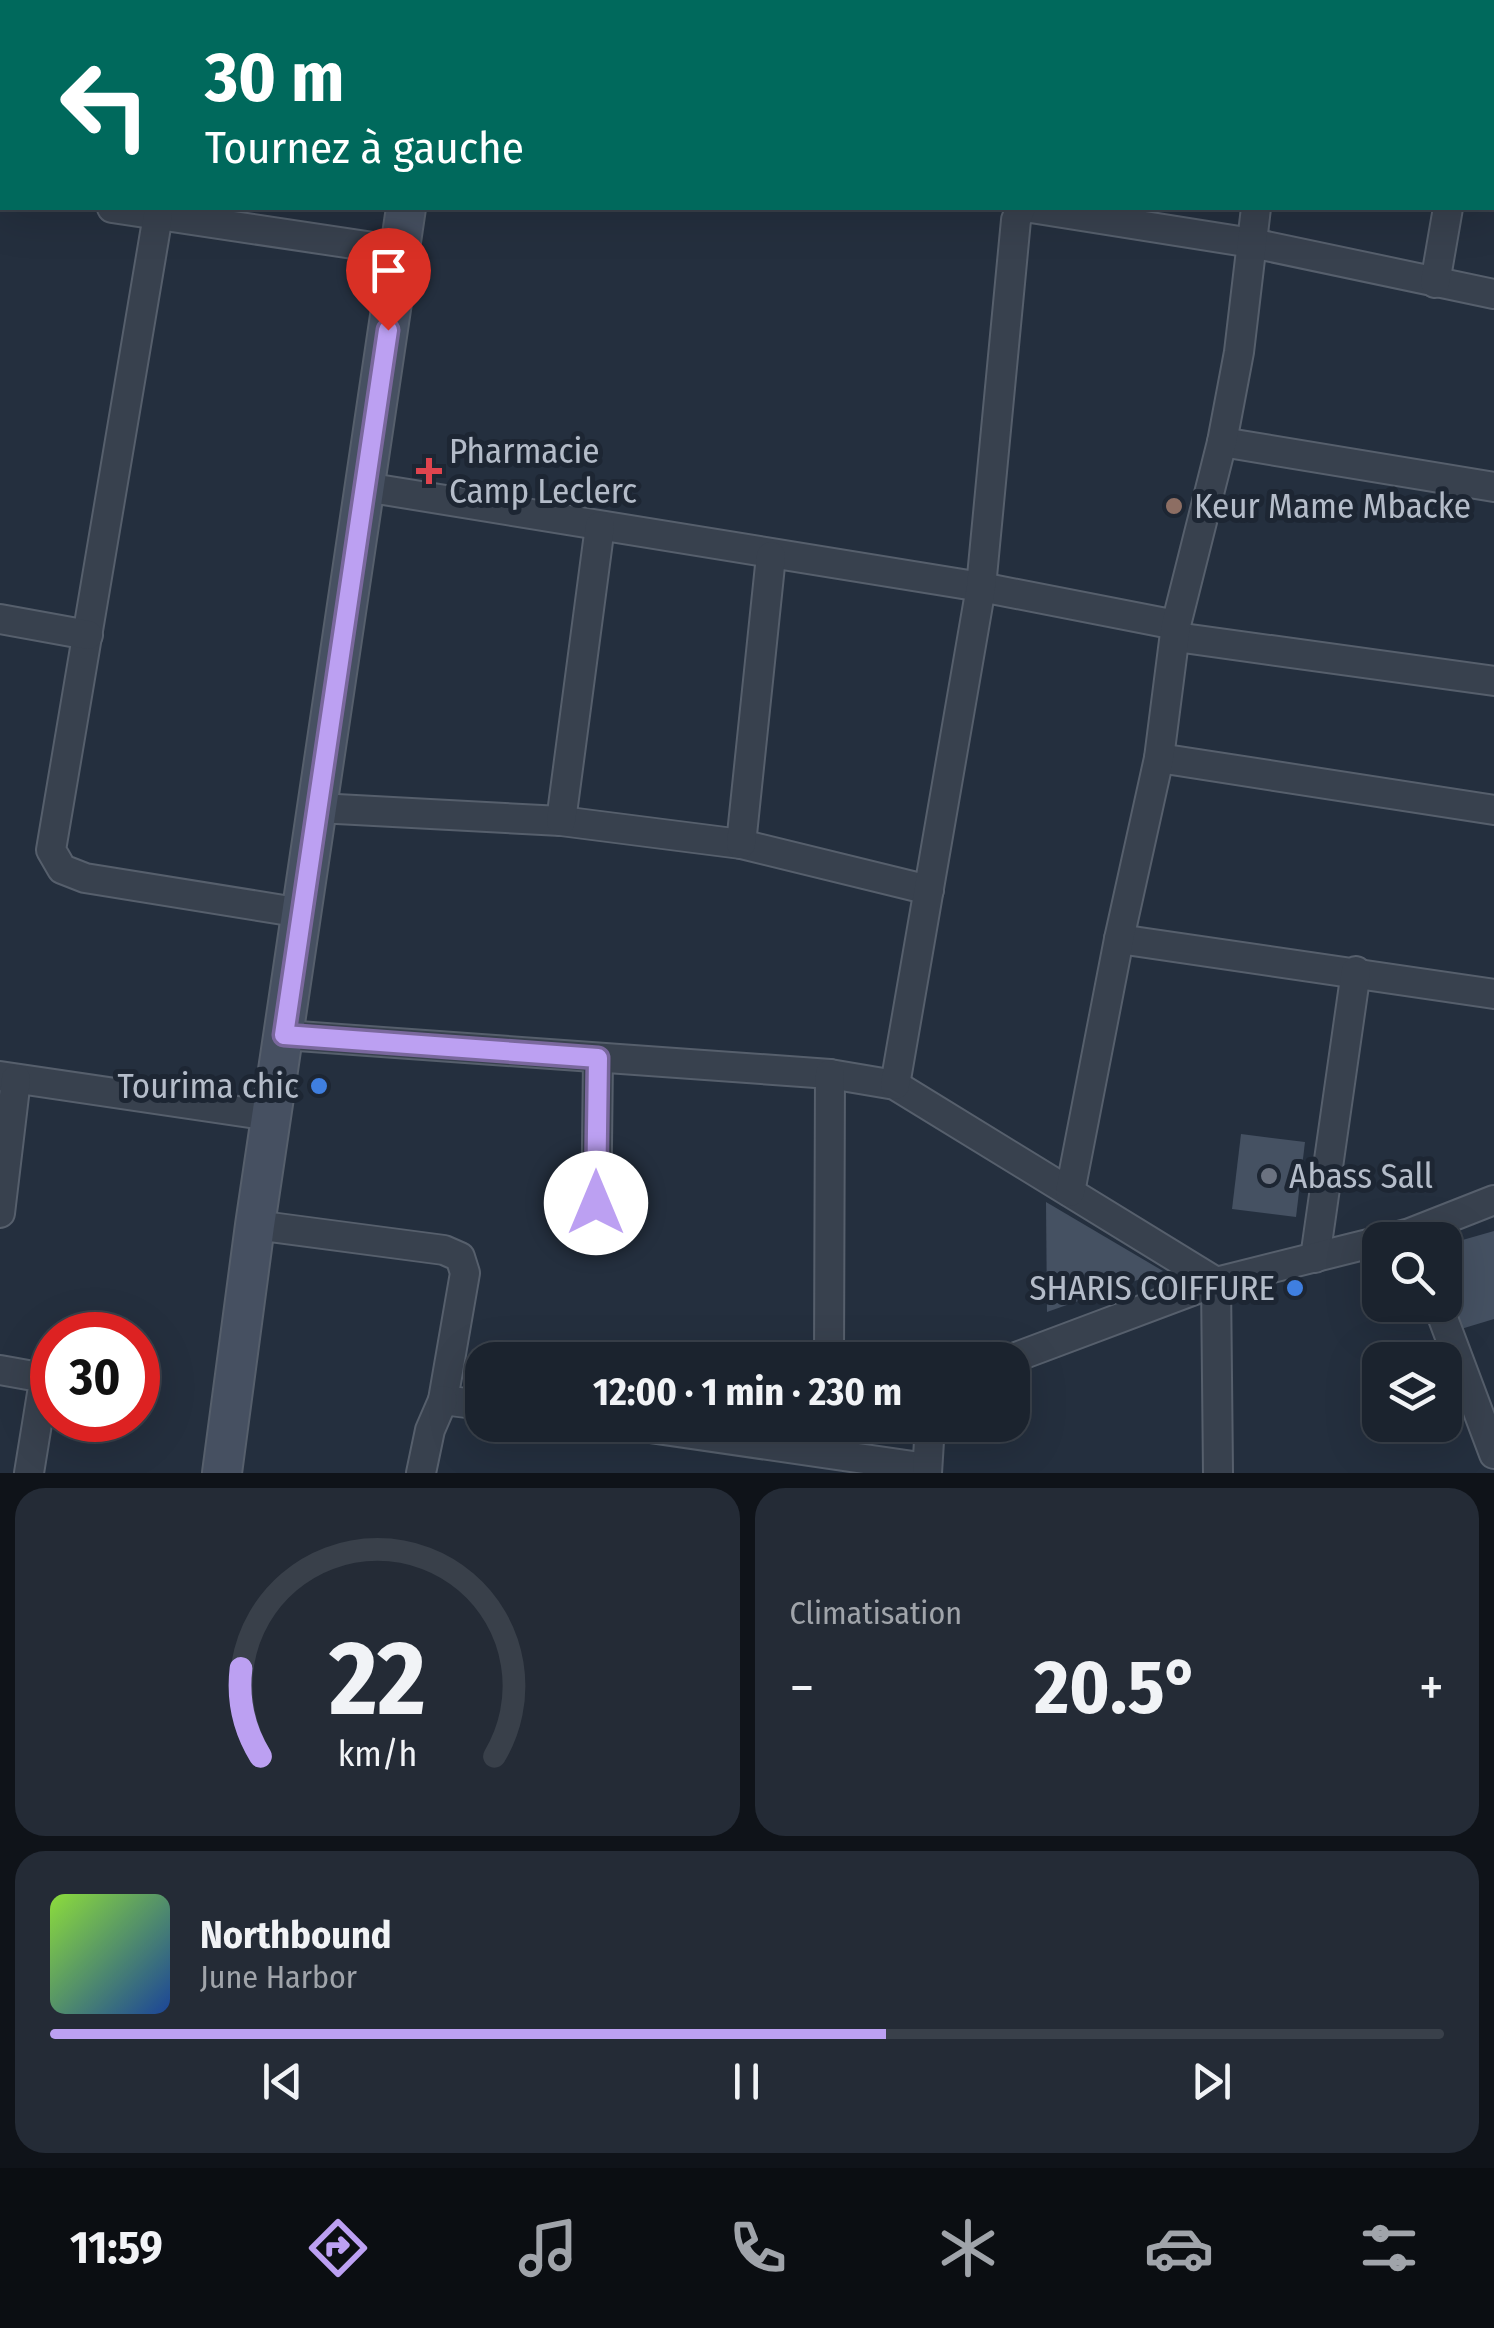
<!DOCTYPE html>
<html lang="fr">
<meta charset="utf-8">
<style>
:root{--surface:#1b232e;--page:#242b36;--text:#f1f3f6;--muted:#a0a4aa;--line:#39404a;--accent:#bca0f2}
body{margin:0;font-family:"Fira Sans Condensed",sans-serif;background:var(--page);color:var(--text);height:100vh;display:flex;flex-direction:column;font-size:38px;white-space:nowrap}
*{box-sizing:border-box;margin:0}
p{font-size:32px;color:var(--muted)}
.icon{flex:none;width:55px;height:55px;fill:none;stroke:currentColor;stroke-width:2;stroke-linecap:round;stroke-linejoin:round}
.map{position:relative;height:1473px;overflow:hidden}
.drawer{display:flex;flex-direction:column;gap:15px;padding:15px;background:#0f1319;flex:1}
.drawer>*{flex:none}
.top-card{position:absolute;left:0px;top:0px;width:1495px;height:210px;box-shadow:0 10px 40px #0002,0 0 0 2px var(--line);background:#00695c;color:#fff;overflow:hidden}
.buttons{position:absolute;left:1362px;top:1222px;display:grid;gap:20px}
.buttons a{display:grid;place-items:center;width:100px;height:100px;border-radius:20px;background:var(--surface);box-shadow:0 10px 40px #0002,0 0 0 2px var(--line);font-size:50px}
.speed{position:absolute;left:30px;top:1312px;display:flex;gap:20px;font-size:50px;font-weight:700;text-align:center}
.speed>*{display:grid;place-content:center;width:130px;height:130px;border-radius:50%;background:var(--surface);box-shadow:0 10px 40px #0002,0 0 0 2px var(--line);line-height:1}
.speed .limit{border:15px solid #d22;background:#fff;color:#111}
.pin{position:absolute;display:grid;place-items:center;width:85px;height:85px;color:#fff;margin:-102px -42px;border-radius:50% 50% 50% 0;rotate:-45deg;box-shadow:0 0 10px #0007}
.pin .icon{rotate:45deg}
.me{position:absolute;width:110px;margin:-55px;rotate:0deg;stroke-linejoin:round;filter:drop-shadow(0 0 8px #0008)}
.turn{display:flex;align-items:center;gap:35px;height:210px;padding:0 40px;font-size:45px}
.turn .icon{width:130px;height:130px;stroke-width:2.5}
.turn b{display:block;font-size:70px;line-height:85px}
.big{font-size:75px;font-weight:700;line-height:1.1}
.drawer .card{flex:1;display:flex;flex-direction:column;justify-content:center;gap:15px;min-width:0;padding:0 35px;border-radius:30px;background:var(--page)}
.drawer .dial{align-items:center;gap:0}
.dial svg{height:260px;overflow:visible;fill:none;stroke:var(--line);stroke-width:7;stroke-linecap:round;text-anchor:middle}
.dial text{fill:var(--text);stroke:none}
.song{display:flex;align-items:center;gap:30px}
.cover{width:120px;height:120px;border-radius:15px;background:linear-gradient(135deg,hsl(90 70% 55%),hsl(220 70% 35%))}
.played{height:10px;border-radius:5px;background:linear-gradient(90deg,var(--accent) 60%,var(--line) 60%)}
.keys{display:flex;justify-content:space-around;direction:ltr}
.heat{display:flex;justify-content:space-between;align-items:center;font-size:55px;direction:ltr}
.drawer .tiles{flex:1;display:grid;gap:15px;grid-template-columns:1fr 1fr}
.card:last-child{grid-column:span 2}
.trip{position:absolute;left:465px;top:1342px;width:565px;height:100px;border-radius:30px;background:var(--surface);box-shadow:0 10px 40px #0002,0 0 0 2px var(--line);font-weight:700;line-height:100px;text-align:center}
.dock{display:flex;height:160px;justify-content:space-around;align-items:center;background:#0b0e12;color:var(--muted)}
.dock .icon{width:70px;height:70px}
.dock .selected{color:var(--accent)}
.dock b{font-size:45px;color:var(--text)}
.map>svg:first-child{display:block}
.building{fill:#455162}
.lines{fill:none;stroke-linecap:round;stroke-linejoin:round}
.street-casing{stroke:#565f6c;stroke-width:32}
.secondary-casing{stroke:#565f6c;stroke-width:42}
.street{stroke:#38414e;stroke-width:28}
.secondary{stroke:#465061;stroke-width:38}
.route-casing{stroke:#7a689d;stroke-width:25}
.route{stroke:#bca0f2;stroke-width:18}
.health-dot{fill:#e0444e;stroke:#1d2633;stroke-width:4}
.education-dot{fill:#8d6e63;stroke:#1d2633;stroke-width:4}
.shop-dot{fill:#3f7fe0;stroke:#1d2633;stroke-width:4}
.worship-dot{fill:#6b7280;stroke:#1d2633;stroke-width:4}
.labels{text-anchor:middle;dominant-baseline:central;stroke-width:10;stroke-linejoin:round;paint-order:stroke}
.poi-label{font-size:35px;fill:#b4bcc9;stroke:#1d2633;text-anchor:start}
</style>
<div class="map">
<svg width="1494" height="1473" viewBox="0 0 1494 1473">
<rect width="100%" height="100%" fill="#242f3e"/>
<g class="building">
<path d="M1241,1134L1305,1142L1296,1217L1232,1209Z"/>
<path d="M1046,1202L1163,1271L1047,1312Z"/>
<path d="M1494,1231V1319L1461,1329L1445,1272V1245Z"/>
</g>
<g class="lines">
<g class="street-casing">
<g id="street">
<path d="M163,2L164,0"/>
<path d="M238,2V0"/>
<path d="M1060,2L1061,0"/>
<path d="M1279,2V0"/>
<path d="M1476,2V0"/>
<path d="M1492,131H1494"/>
<path d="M0,188L2,189"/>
<path d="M112,208L400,251"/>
<path d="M1031,208L1252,243L1494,294"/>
<path d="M158,215L51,850L62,869L85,878L302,913"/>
<path d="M1435,283L1448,208"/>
<path d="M1222,442L1494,487"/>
<path d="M365,487L981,587L1176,625"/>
<path d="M0,619L88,635"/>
<path d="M1176,637L1494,681"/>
<path d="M1159,758L1494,810"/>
<path d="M318,808L561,821L741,844L929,890"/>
<path d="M561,821L600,526"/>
<path d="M741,844L771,556"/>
<path d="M1119,939L1494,994"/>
<path d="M284,1035L830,1074L895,1085L1216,1282"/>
<path d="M0,1076L271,1116"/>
<path d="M895,1085L981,587L1016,220L1021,208"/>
<path d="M1070,1192L1119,939L1159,758L1176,625L1222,442L1239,352L1256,208"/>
<path d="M0,1213L16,1079"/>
<path d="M255,1225L444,1250L460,1257L465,1273L443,1400L482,1405"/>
<path d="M596,1231L598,1058"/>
<path d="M1383,1240L1410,1233L1494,1200"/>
<path d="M1315,1258L1356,971"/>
<path d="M1216,1282L1218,1473"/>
<path d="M1438,1305L1494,1454"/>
<path d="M829,1360L830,1074"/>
<path d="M1008,1360L1216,1282L1380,1241"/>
<path d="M0,1370L39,1377L43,1387L29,1473"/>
<path d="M629,1425L927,1468"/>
<path d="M421,1473L430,1430L443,1400"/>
<path d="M927,1473L930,1425"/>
</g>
</g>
<g class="secondary-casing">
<g id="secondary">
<path d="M435,2V0"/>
<path d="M222,1473L255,1225L406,208"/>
</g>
</g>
<use href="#street" class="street"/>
<use href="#secondary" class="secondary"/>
</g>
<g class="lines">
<g class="route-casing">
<path id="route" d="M388,330L284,1035L598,1058L596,1203"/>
</g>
<use href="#route" class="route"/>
</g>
<path class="health-dot" d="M424 456h10v10h10v10h-10v10h-10v-10h-10v-10h10z"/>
<circle class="education-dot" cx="1174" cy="506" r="10"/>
<g class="shop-dot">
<circle cx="319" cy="1086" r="10"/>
<circle cx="1295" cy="1288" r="10"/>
</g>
<circle class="worship-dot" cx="1269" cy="1176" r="10"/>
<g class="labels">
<g class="poi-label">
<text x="449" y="451">Pharmacie<tspan x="449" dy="40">Camp Leclerc</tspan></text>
<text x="1194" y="506">Keur Mame Mbacke</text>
<text x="299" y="1086" text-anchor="end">Tourima chic</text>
<text x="1289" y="1176">Abass Sall</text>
<text x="1275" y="1288" text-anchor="end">SHARIS COIFFURE</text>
</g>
</g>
</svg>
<div class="buttons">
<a><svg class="icon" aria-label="search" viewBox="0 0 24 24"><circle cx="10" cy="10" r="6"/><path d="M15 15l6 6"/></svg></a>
<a><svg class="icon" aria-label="layers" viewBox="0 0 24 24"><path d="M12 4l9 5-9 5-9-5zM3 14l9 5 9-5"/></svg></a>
</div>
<div class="speed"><div class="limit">30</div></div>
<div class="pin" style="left:388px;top:330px;background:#d93025"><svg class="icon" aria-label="arrive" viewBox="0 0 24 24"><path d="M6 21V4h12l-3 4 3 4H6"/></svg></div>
<svg class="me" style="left:596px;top:1203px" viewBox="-20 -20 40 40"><circle r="19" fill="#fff"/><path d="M0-13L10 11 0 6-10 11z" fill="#bca0f2"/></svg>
<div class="trip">12:00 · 1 min · 230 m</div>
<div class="top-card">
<div class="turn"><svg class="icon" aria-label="left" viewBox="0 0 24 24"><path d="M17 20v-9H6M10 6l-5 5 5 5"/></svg><div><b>30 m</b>Tournez à gauche</div></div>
</div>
</div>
<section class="drawer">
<div class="tiles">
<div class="card dial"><svg viewBox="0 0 100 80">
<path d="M14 69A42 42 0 1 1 86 69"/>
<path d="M14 69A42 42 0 0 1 8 42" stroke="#bca0f2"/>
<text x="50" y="56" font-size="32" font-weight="700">22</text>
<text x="50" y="72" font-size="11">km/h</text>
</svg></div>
<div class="card"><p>Climatisation</p>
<div class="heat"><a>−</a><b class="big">20.5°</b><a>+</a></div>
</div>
<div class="card">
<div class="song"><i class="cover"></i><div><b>Northbound</b><p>June Harbor</p></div></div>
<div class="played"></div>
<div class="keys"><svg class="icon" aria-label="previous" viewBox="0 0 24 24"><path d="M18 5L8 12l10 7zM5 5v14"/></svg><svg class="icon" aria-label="pause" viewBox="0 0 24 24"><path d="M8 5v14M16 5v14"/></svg><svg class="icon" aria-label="next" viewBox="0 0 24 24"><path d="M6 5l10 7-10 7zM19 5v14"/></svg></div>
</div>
</div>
</section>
<nav class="dock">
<b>11:59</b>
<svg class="icon selected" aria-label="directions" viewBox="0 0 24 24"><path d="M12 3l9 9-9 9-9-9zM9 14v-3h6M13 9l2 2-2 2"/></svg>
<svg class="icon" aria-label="music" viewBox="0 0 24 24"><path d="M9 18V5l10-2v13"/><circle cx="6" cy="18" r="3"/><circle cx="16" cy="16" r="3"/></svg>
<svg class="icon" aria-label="phone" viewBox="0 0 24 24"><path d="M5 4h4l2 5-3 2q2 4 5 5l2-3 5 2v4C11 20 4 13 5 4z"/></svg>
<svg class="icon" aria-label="climate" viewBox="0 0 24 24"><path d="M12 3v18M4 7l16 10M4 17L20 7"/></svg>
<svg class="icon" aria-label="car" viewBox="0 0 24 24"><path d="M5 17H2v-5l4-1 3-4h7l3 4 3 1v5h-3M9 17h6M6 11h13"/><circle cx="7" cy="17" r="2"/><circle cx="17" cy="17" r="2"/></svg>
<svg class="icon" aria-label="filters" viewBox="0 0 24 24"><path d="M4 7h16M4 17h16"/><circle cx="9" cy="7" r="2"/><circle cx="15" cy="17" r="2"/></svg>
</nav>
